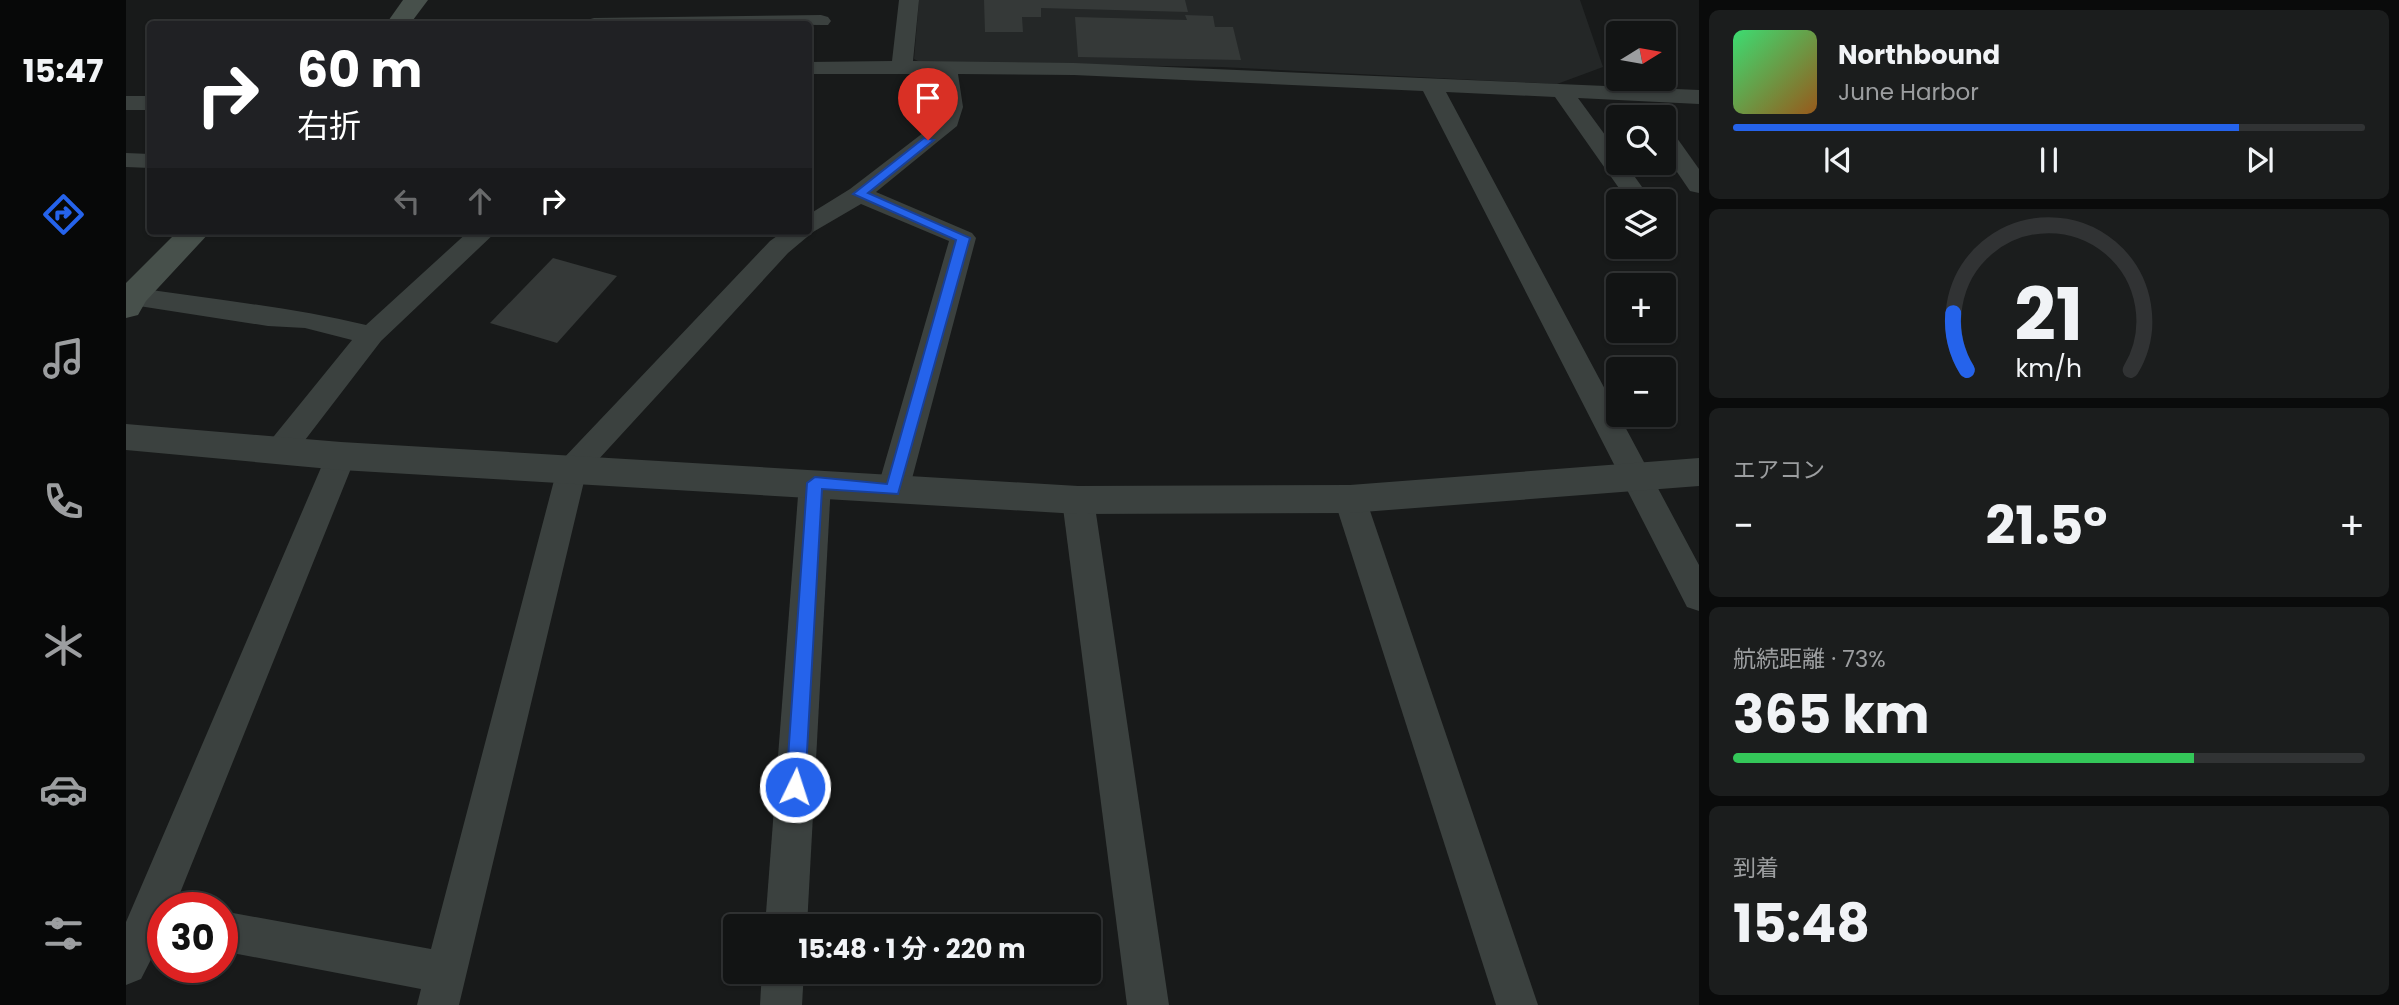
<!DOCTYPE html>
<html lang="ja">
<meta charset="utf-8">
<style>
:root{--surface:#121414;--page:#1b1d1d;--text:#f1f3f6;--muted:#9c9ea0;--line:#313334;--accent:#2563eb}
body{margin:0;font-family:Poppins,"Noto Sans JP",sans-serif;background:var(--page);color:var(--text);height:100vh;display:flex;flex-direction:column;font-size:26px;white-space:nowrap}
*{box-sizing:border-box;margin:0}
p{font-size:23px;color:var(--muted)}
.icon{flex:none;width:38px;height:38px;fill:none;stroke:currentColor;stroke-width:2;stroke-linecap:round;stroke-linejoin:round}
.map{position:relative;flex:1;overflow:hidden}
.sheet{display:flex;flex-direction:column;gap:10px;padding:10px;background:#0a0b0b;width:700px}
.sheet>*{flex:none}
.guide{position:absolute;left:21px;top:21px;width:665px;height:214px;border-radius:7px;box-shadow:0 2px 5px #0004,0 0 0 2px var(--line);background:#202124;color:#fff;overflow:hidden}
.needle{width:46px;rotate:79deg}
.tools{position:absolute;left:1480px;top:21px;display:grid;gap:14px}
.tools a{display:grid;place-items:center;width:70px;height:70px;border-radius:7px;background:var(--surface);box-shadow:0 2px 5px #0004,0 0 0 2px var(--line);font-size:35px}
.speed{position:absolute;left:21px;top:892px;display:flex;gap:14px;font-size:35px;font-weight:700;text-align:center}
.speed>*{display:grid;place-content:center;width:91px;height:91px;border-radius:50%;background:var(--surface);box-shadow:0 2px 5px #0004,0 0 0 2px var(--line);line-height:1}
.speed .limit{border:10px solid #d22;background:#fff;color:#111}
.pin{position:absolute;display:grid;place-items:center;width:60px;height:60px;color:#fff;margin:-72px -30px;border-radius:50% 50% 50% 0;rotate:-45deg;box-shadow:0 0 7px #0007}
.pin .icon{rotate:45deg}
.me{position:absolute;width:77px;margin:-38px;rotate:4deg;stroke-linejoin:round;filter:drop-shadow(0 0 5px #0008)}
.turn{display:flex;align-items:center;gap:24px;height:147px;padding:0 35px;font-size:32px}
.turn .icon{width:91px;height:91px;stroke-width:2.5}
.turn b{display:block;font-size:49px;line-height:60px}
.lanes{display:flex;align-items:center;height:66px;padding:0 35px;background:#0003;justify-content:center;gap:35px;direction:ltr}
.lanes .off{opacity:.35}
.big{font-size:52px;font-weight:700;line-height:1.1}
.sheet .card{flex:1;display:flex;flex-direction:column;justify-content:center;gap:10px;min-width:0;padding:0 24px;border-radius:10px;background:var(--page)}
.sheet .dial{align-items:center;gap:0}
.dial svg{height:182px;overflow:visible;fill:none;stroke:var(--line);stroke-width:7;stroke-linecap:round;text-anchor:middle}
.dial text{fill:var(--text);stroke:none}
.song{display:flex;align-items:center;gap:21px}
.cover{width:84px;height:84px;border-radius:10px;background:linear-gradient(135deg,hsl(140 70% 55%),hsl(30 70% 35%))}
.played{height:7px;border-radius:4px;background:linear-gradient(90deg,var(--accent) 80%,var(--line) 80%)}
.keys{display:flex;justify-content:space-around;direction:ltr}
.heat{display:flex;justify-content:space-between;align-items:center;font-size:38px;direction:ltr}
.charge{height:10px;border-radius:5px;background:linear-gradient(90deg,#34c759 73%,var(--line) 0)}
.trip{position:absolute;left:597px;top:914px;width:378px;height:70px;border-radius:7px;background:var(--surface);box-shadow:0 2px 5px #0004,0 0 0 2px var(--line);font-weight:700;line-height:70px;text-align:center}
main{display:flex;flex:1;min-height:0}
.tab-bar{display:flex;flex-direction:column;width:126px;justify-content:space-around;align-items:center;background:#070808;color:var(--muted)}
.tab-bar .icon{width:49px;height:49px}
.tab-bar .on{color:var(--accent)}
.tab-bar b{font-size:32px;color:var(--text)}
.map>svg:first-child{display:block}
.built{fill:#242727}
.building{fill:#353938}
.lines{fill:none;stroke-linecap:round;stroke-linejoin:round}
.minor{fill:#3b413f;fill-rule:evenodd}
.tertiary{fill:#3b413f;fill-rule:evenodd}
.secondary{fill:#47504b;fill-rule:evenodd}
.route{fill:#2563eb;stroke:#184099;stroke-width:2}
</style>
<main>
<nav class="tab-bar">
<b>15:47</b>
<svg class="icon on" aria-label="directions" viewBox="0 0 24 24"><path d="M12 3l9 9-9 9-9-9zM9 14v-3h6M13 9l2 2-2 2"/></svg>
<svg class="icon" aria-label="music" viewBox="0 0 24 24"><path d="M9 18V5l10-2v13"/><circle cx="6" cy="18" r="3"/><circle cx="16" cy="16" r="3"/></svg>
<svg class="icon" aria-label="phone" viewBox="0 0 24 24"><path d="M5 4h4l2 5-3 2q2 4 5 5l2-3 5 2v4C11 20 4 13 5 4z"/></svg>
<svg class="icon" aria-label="climate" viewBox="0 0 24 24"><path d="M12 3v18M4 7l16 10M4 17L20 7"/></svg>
<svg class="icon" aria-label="car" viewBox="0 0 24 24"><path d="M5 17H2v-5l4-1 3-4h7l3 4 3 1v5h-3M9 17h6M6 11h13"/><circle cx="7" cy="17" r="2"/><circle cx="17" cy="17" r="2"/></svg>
<svg class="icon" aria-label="filters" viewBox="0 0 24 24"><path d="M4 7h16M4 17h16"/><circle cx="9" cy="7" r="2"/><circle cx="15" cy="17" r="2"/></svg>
</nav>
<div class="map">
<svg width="1573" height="1005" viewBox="0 0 1573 1005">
<rect width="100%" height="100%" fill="#181a1a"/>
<path class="built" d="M793,0H1454L1477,67L1431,84L1095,67L794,62L788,59Z"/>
<g class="building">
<path d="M858,0H1059L1062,12L915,8V17H896L897,32H859Z"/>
<path d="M1059,15L1087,16L1089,27H1107L1115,60L952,57L949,17L1061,20Z"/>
<path d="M427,258L491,276L431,343L364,323Z"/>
</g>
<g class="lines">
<g class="minor">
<path d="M773,0H793L787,61L948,63L1573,90V104L1452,98L1493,154V163H1499L1526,201H1502L1429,97L1320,92L1573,565V611L1561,607L1297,91L948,75L832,74L837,107L831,126L750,192L846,233L850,238L783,490L778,498L767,502L756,498L751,490L823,241L735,204L687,232L662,253L460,473L333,1005H291L295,989L96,951V911L305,949L431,469L435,461L644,241L658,231H682V215L724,189L810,123L815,107L810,74H682V62L766,61Z"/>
<path d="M695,15L702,17L705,21L702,25L458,24L461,20L468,18Z"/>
<rect x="0" y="96" width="24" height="14"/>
<path d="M1538,129L1546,131L1573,169V193L1564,191L1538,153Z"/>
<path d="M0,153L24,154V168L0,167Z"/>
<path d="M343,231H371L255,341L166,457L155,460L144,457L140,449L144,441L226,340L179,328L142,326L0,304V286C80,299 161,306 240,325Z"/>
<path d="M215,445L226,448L230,456L48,908H37V936L15,979L0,985V922L200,456L204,448Z"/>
<path d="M689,471L700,475L705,483L681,926H639L673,483L678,475Z"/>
<path d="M1224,487L1235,491L1240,499L1412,1005H1370L1208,499L1213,491Z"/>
<path d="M952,488L963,492L968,500L1043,1005H1001L936,500L941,492Z"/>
<path d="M636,971H678L676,1005H634Z"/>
</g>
<path class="tertiary" d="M0,424L215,442L952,486L1224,485L1573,458V486L1224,513L952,514L215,470L0,450Z"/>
<g class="secondary">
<path d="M277,0H302L284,24H260Z"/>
<path d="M52,231H85L20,301L12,315L0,318V283Z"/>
</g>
</g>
<path class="route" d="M798,138L808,140L742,193L844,238L772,494L696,489L679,787L676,794L669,796L662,794L660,787L681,483L689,477L761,484L830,240L727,194Z"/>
</svg>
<div class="tools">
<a><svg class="needle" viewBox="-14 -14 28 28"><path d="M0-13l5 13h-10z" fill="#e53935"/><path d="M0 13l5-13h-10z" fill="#9c9ea0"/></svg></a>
<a><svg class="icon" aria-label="search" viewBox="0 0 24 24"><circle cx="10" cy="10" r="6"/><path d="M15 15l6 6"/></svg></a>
<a><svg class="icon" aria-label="layers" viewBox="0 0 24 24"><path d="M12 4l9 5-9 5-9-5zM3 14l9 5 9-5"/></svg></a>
<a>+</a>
<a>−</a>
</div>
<div class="speed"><div class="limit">30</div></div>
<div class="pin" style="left:802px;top:140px;background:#d93025"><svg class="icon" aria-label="arrive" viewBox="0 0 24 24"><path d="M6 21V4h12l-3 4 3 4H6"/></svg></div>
<svg class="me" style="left:669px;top:787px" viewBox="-20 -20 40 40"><circle r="17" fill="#2563eb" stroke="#fff" stroke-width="3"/><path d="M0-11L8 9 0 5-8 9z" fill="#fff"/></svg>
<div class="trip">15:48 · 1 分 · 220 m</div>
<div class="guide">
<div class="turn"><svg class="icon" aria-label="right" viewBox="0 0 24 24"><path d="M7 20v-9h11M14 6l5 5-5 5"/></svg><div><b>60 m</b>右折</div></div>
<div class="lanes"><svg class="icon off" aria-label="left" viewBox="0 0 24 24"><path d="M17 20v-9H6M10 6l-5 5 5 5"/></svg><svg class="icon off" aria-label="ahead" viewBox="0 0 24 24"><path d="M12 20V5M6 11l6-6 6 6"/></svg><svg class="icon" aria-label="right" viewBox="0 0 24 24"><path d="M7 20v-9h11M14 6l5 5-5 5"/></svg></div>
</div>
</div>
<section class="sheet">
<div class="card">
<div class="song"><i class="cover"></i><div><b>Northbound</b><p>June Harbor</p></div></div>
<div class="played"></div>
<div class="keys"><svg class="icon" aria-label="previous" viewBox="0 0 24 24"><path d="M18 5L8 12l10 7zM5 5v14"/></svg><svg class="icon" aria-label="pause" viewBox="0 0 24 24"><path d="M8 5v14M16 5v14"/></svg><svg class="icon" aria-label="next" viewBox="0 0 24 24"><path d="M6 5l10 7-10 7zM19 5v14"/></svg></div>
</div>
<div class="card dial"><svg viewBox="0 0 100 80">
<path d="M14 69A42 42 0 1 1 86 69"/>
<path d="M14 69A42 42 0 0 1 8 44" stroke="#2563eb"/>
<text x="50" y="56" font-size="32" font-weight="700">21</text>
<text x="50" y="72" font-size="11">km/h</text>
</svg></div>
<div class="card"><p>エアコン</p>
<div class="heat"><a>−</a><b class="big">21.5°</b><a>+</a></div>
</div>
<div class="card"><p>航続距離 · 73%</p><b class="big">365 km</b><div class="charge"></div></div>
<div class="card"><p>到着</p><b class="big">15:48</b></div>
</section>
</main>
